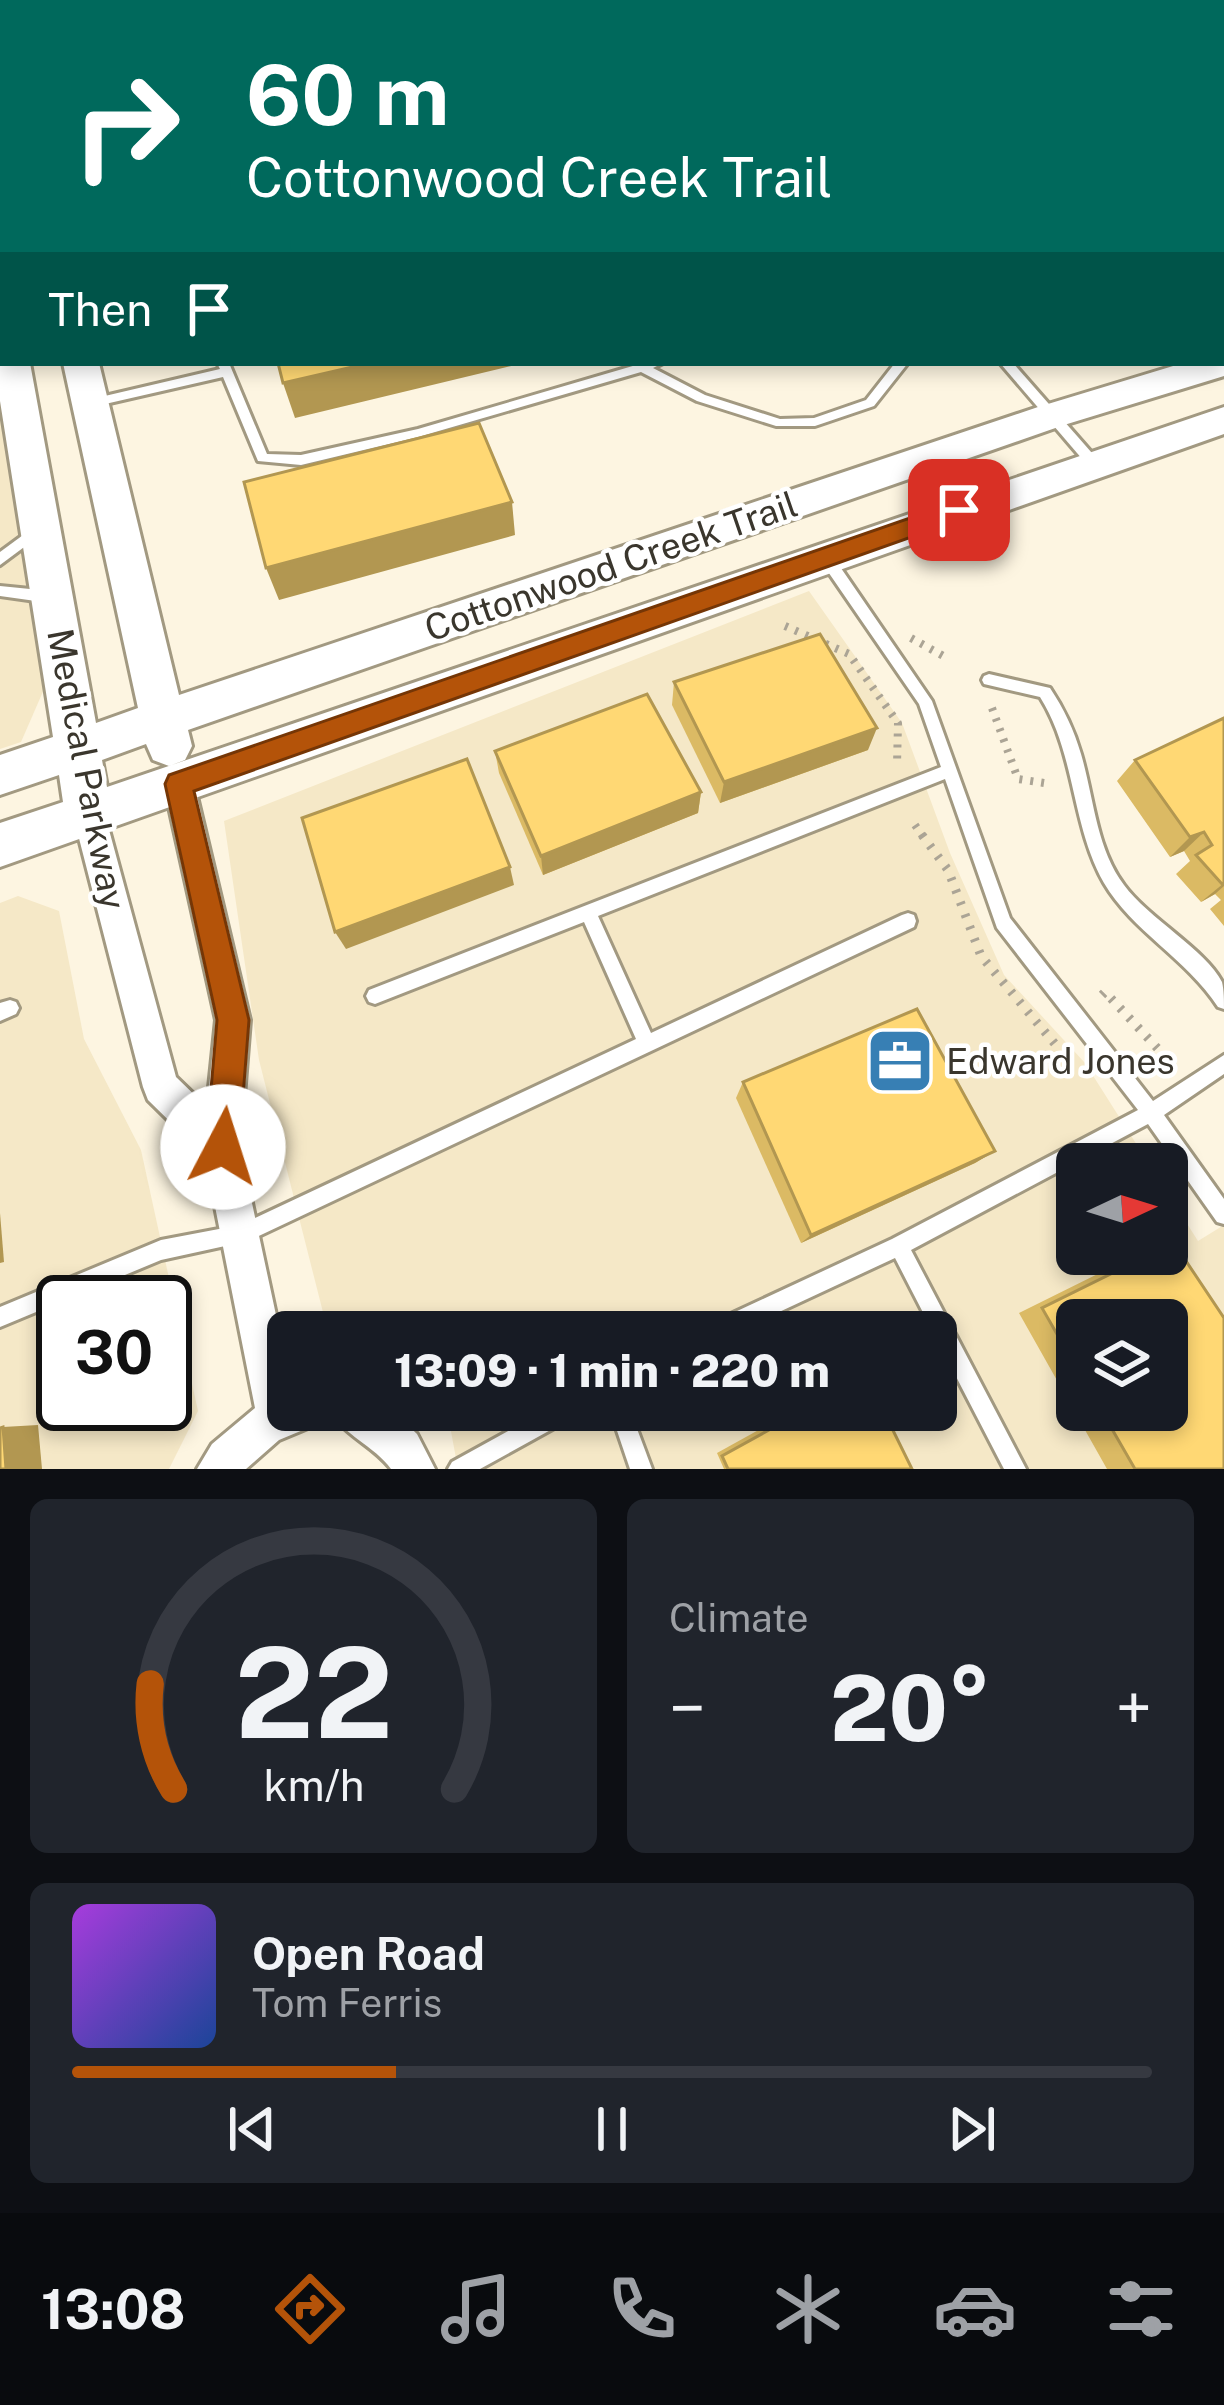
<!DOCTYPE html>
<meta charset="utf-8">
<style>
:root{--surface:#171b24;--page:#20242c;--text:#f1f3f6;--muted:#9ea1a6;--line:#363941;--accent:#b45309}
body{margin:0;font-family:"Public Sans",sans-serif;background:var(--page);color:var(--text);height:100vh;display:flex;flex-direction:column;font-size:45px;white-space:nowrap}
*{box-sizing:border-box;margin:0}
p{font-size:39px;color:var(--muted)}
.icon{flex:none;width:66px;height:66px;fill:none;stroke:currentColor;stroke-width:2;stroke-linecap:round;stroke-linejoin:round}
.map{position:relative;height:1469px;overflow:hidden}
.drawer{display:flex;flex-direction:column;gap:30px;padding:30px;background:#0d0f14;flex:1}
.drawer>*{flex:none}
.banner{position:absolute;left:0px;top:0px;width:1224px;height:366px;box-shadow:0 6px 18px #0003;background:#00695c;color:#fff;overflow:hidden}
.needle{width:78px;rotate:86deg}
.fabs{position:absolute;left:1056px;top:1143px;display:grid;gap:24px}
.fabs a{display:grid;place-items:center;width:132px;height:132px;border-radius:18px;background:var(--surface);box-shadow:0 6px 18px #0003;font-size:60px}
.speed{position:absolute;left:36px;top:1275px;display:flex;gap:24px;font-size:60px;font-weight:700;text-align:center}
.speed>*{display:grid;place-content:center;width:156px;height:156px;border-radius:50%;background:var(--surface);box-shadow:0 6px 18px #0003;line-height:1}
.speed .limit{border:6px solid #111;border-radius:18px;background:#fff;color:#111}
.pin{position:absolute;display:grid;place-items:center;width:102px;height:102px;color:#fff;margin:-51px;border-radius:24px;box-shadow:0 6px 18px #0006}
.me{position:absolute;width:132px;margin:-66px;rotate:5deg;stroke-linejoin:round;filter:drop-shadow(0 0 9px #0008)}
.turn{display:flex;align-items:center;gap:42px;height:252px;padding:0 48px;font-size:54px}
.turn .icon{width:156px;height:156px;stroke-width:2.5}
.turn b{display:block;font-size:84px;line-height:102px}
.then{display:flex;align-items:center;height:114px;padding:0 48px;background:#0003;gap:24px;font-size:45px}
.big{font-size:90px;font-weight:800;line-height:1.1}
.drawer .card{flex:1;display:flex;flex-direction:column;justify-content:center;gap:18px;min-width:0;padding:0 42px;border-radius:18px;background:var(--page)}
.drawer .dial{align-items:center;gap:0}
.dial svg{height:312px;overflow:visible;fill:none;stroke:var(--line);stroke-width:7;stroke-linecap:round;text-anchor:middle}
.dial text{fill:var(--text);stroke:none}
.song{display:flex;align-items:center;gap:36px}
.cover{width:144px;height:144px;border-radius:18px;background:linear-gradient(135deg,hsl(280 70% 55%),hsl(220 70% 35%))}
.played{height:12px;border-radius:6px;background:linear-gradient(90deg,var(--accent) 30%,var(--line) 30%)}
.keys{display:flex;justify-content:space-around;direction:ltr}
.heat{display:flex;justify-content:space-between;align-items:center;font-size:66px;direction:ltr}
.drawer .tiles{flex:1;display:grid;gap:30px;grid-template-columns:1fr 1fr}
.card:last-child{grid-column:span 2}
.trip{position:absolute;left:267px;top:1311px;width:690px;height:120px;border-radius:18px;background:var(--surface);box-shadow:0 6px 18px #0003;font-weight:800;line-height:120px;text-align:center}
.dock{display:flex;height:192px;justify-content:space-around;align-items:center;background:#090b0e;color:var(--muted)}
.dock .icon{width:84px;height:84px}
.dock .current{color:var(--accent)}
.dock b{font-size:54px;color:var(--text)}
.map>svg:first-child{display:block}
.built{fill:#f5e8c7;fill-rule:evenodd}
.lines{fill:none;stroke-linecap:round;stroke-linejoin:round}
.lane-casing{stroke:#a29981;stroke-width:6}
.street-casing{stroke:#a29981;stroke-width:6}
.secondary-casing{stroke:#a29981;stroke-width:6}
.path-far1{stroke:#aba495;stroke-width:8;stroke-dasharray:3 8;stroke-linecap:butt}
.path{stroke:#aba495;stroke-width:9;stroke-dasharray:3 10;stroke-linecap:butt}
.lane{fill:#fff;fill-rule:evenodd}
.street{fill:#fff;fill-rule:evenodd}
.secondary{fill:#fff;fill-rule:evenodd}
.wall{fill:#dbba64;fill-rule:evenodd}
.shaded-wall{fill:#b29751}
.building{fill:#ffd874;stroke:#b29751;stroke-width:3}
.route{fill:#b45309;stroke:#753606;stroke-width:3}
.labels{text-anchor:middle;dominant-baseline:central;stroke-width:9;stroke-linejoin:round;paint-order:stroke}
.street-label{font-size:36px;fill:#3a362d;stroke:#fff}
.poi-label{font-size:36px;fill:#3a362d;stroke:#fff;text-anchor:start}
</style>
<div class="map">
<svg width="1224" height="1469" viewBox="0 0 1224 1469">
<rect width="100%" height="100%" fill="#fdf5e1"/>
<g class="built">
<path d="M0,395L45,687L21,742L0,749Z"/>
<path d="M809,591L902,723L950,853L1004,975L1085,1063L1149,1164H1077V1254H1167V1192L1198,1241L1224,1225V1469H458L447,1410H936V1332H328L259,1060L224,821ZM1077,1320H1167V1410H1077Z"/>
<path d="M18,896L59,911L84,1039L141,1150L198,1411L169,1469H0V903ZM63,1302H165V1404H63Z"/>
</g>
<g class="lines">
<g class="lane-casing">
<g id="lane">
<path d="M776,0H784L783,3H773Z"/>
<path d="M1117,0H1125L1127,3H1117Z"/>
<path d="M217,363H229L267,454L301,455L418,429L643,363H663L653,368L705,395L780,419L814,418L866,400L895,363H908L874,406L815,426H776L697,401L641,372L418,437L301,465L258,461L223,377L92,407L86,403L92,399L220,369Z"/>
<path d="M1000,363H1013L1099,461V467H1089Z"/>
<path d="M34,527L39,528L41,532L39,536L0,565V552Z"/>
<path d="M827,554L832,555L932,701L1010,918L1153,1101L1224,1055V1074L1164,1115L1224,1199V1224L1217,1222L1148,1124L911,1250L1026,1469H1004L936,1338V1332H933L895,1258L736,1332H704L707,1325L892,1239L1138,1110L997,928L945,779L598,916L651,1033L902,915L908,913L914,915L916,921L914,927L248,1241L161,1260L0,1327V1307L161,1240L240,1225L636,1039L584,922L375,1004L369,1002L366,996L369,990L941,767L919,704L822,563L820,559Z"/>
<path d="M0,586L50,591L57,597L50,603L0,596Z"/>
<path d="M989,674L1050,688C1064,709 1074,730 1081,754C1094,798 1096,848 1124,885C1148,918 1206,950 1222,982C1224,990 1224,1001 1224,1009L1218,1007C1186,958 1132,931 1104,883C1071,825 1076,754 1040,697L984,684L982,680L984,676Z"/>
<path d="M10,1000L16,1002L19,1008L16,1014L0,1021V1003Z"/>
<path d="M546,1410H577L574,1417L480,1469H448L452,1462Z"/>
<path d="M610,1410H630L652,1469H630Z"/>
</g>
</g>
<g class="street-casing">
<g id="street">
<path d="M179,770L190,774L194,784L250,1020L240,1147L288,1371V1410H321L315,1425L279,1440L246,1469H197L212,1444L255,1408L205,1156L148,1100L143,1087L73,815L78,805L89,801L100,805L105,815L176,1077L207,1107L216,1020L164,784L168,774Z"/>
<path d="M331,1410H392L417,1434L435,1469H391C375,1446 342,1435 331,1410Z"/>
</g>
</g>
<g class="secondary-casing">
<g id="secondary">
<rect x="0" y="142" width="3" height="18"/>
<path d="M0,281L3,282V320H0Z"/>
<path d="M1224,351V376L1064,425L188,730L192,746L185,760L169,766L153,760L146,744L102,760L107,787L1224,407V434L0,867V823L63,802L59,775L0,795V755L53,737L0,401V354L3,363H30L96,723L138,708L63,363H99L179,695L1038,407L1183,363H1221Z"/>
</g>
</g>
<g class="path-far1">
<path d="M785,626L849,654L898,723L897,765"/>
<path d="M911,638L947,658"/>
<path d="M992,708L1018,779L1044,783"/>
<path d="M915,825L924,838"/>
</g>
<g class="path">
<path d="M922,835L948,870L981,956L1055,1044L1058,1041"/>
<path d="M1102,995L1105,992L1160,1051"/>
</g>
<use href="#lane" class="lane"/>
<use href="#street" class="street"/>
<use href="#secondary" class="secondary"/>
</g>
<g class="wall">
<path d="M1108,0V3H1018V1Z"/>
<path d="M674,682L868,750L720,803L672,705Z"/>
<path d="M1224,718V926L1210,909L1221,900L1215,894L1201,902L1176,874L1190,861L1184,851L1170,857L1117,781L1135,760Z"/>
<path d="M495,751L701,792L698,813L543,875L499,773Z"/>
<path d="M743,1082L995,1151L975,1163L801,1243L736,1098Z"/>
<path d="M1174,1243L1224,1469H1107L1019,1313L1138,1254H1167V1245ZM1077,1320L1167,1410H1077Z"/>
<path d="M795,1410H883L912,1469H724L717,1453Z"/>
</g>
<g class="shaded-wall">
<path d="M370,363H524L295,418L283,383Z"/>
<path d="M512,502L515,535L279,600L266,568Z"/>
<path d="M877,728L868,750L720,803L724,782Z"/>
<path d="M701,792L698,813L543,875L541,856Z"/>
<path d="M1204,832L1184,851L1170,857L1190,837Z"/>
<path d="M510,867L514,885L346,949L335,932Z"/>
<path d="M1224,883V886L1215,894L1201,902Z"/>
<path d="M995,1151L975,1163L801,1243L811,1235Z"/>
<path d="M0,1213L4,1262L0,1263Z"/>
<path d="M38,1425L42,1469H6L3,1427Z"/>
</g>
<g class="building">
<path d="M181,0H515L516,3H181Z"/>
<path d="M863,0H932L933,3H864Z"/>
<path d="M953,0H964L994,3H954Z"/>
<path d="M1039,0H1108L1109,1H1104L1105,3H1039Z"/>
<path d="M278,363H370L283,383Z"/>
<path d="M479,423L512,502L266,568L244,482Z"/>
<path d="M820,634L877,728L724,782L674,682Z"/>
<path d="M647,694L701,792L541,856L495,751Z"/>
<path d="M1224,718V883L1222,884L1196,855L1212,845L1204,832L1190,837L1135,760Z"/>
<path d="M467,759L510,867L335,932L302,818Z"/>
<path d="M917,1009L995,1151L811,1235L743,1082Z"/>
<path d="M1174,1243L1224,1318V1469H1135L1101,1410H1167V1320H1077V1369L1042,1308L1151,1254H1167V1246Z"/>
<path d="M805,1410H883L912,1469H728L722,1456Z"/>
<path d="M3,1427L6,1469H0V1428Z"/>
</g>
<path class="route" d="M959,501L968,504V517L194,791L249,1020L239,1147L234,1159L223,1164L211,1159L206,1147L217,1020L165,784L169,775Z"/>
<defs>
<g id="office-square" transform="scale(3.45)"><rect x="-9" y="-9" width="18" height="18" rx="4" fill="#377fb4" stroke="#fff"/><path d="M-6-3h4V-5.5h4V-3h4V5H-6ZM-1-4.5V-3h2v-1.5ZM-6 0V1H6V0Z" fill="#fff"/></g>
</defs>
<g fill-rule="evenodd">
<use href="#office-square" x="900" y="1061"/>
</g>
<g class="labels">
<g class="street-label">
<text transform="translate(611 566) rotate(-19)">Cottonwood Creek Trail</text>
<text transform="translate(87 769) rotate(79)">Medical Parkway</text>
</g>
<g class="poi-label">
<text x="946" y="1061">Edward Jones</text>
</g>
</g>
</svg>
<div class="fabs">
<a><svg class="needle" viewBox="-14 -14 28 28"><path d="M0-13l5 13h-10z" fill="#e53935"/><path d="M0 13l5-13h-10z" fill="#9ea1a6"/></svg></a>
<a><svg class="icon" aria-label="layers" viewBox="0 0 24 24"><path d="M12 4l9 5-9 5-9-5zM3 14l9 5 9-5"/></svg></a>
</div>
<div class="speed"><div class="limit">30</div></div>
<div class="pin" style="left:959px;top:510px;background:#d93025"><svg class="icon" aria-label="arrive" viewBox="0 0 24 24"><path d="M6 21V4h12l-3 4 3 4H6"/></svg></div>
<svg class="me" style="left:223px;top:1147px" viewBox="-20 -20 40 40"><circle r="19" fill="#fff"/><path d="M0-13L10 11 0 6-10 11z" fill="#b45309"/></svg>
<div class="trip">13:09 · 1 min · 220 m</div>
<div class="banner">
<div class="turn"><svg class="icon" aria-label="right" viewBox="0 0 24 24"><path d="M7 20v-9h11M14 6l5 5-5 5"/></svg><div><b>60 m</b>Cottonwood Creek Trail</div></div>
<div class="then">Then<svg class="icon" aria-label="arrive" viewBox="0 0 24 24"><path d="M6 21V4h12l-3 4 3 4H6"/></svg></div>
</div>
</div>
<section class="drawer">
<div class="tiles">
<div class="card dial"><svg viewBox="0 0 100 80">
<path d="M14 69A42 42 0 1 1 86 69"/>
<path d="M14 69A42 42 0 0 1 8 42" stroke="#b45309"/>
<text x="50" y="56" font-size="32" font-weight="700">22</text>
<text x="50" y="72" font-size="11">km/h</text>
</svg></div>
<div class="card"><p>Climate</p>
<div class="heat"><a>−</a><b class="big">20°</b><a>+</a></div>
</div>
<div class="card">
<div class="song"><i class="cover"></i><div><b>Open Road</b><p>Tom Ferris</p></div></div>
<div class="played"></div>
<div class="keys"><svg class="icon" aria-label="previous" viewBox="0 0 24 24"><path d="M18 5L8 12l10 7zM5 5v14"/></svg><svg class="icon" aria-label="pause" viewBox="0 0 24 24"><path d="M8 5v14M16 5v14"/></svg><svg class="icon" aria-label="next" viewBox="0 0 24 24"><path d="M6 5l10 7-10 7zM19 5v14"/></svg></div>
</div>
</div>
</section>
<nav class="dock">
<b>13:08</b>
<svg class="icon current" aria-label="directions" viewBox="0 0 24 24"><path d="M12 3l9 9-9 9-9-9zM9 14v-3h6M13 9l2 2-2 2"/></svg>
<svg class="icon" aria-label="music" viewBox="0 0 24 24"><path d="M9 18V5l10-2v13"/><circle cx="6" cy="18" r="3"/><circle cx="16" cy="16" r="3"/></svg>
<svg class="icon" aria-label="phone" viewBox="0 0 24 24"><path d="M5 4h4l2 5-3 2q2 4 5 5l2-3 5 2v4C11 20 4 13 5 4z"/></svg>
<svg class="icon" aria-label="climate" viewBox="0 0 24 24"><path d="M12 3v18M4 7l16 10M4 17L20 7"/></svg>
<svg class="icon" aria-label="car" viewBox="0 0 24 24"><path d="M5 17H2v-5l4-1 3-4h7l3 4 3 1v5h-3M9 17h6M6 11h13"/><circle cx="7" cy="17" r="2"/><circle cx="17" cy="17" r="2"/></svg>
<svg class="icon" aria-label="filters" viewBox="0 0 24 24"><path d="M4 7h16M4 17h16"/><circle cx="9" cy="7" r="2"/><circle cx="15" cy="17" r="2"/></svg>
</nav>
